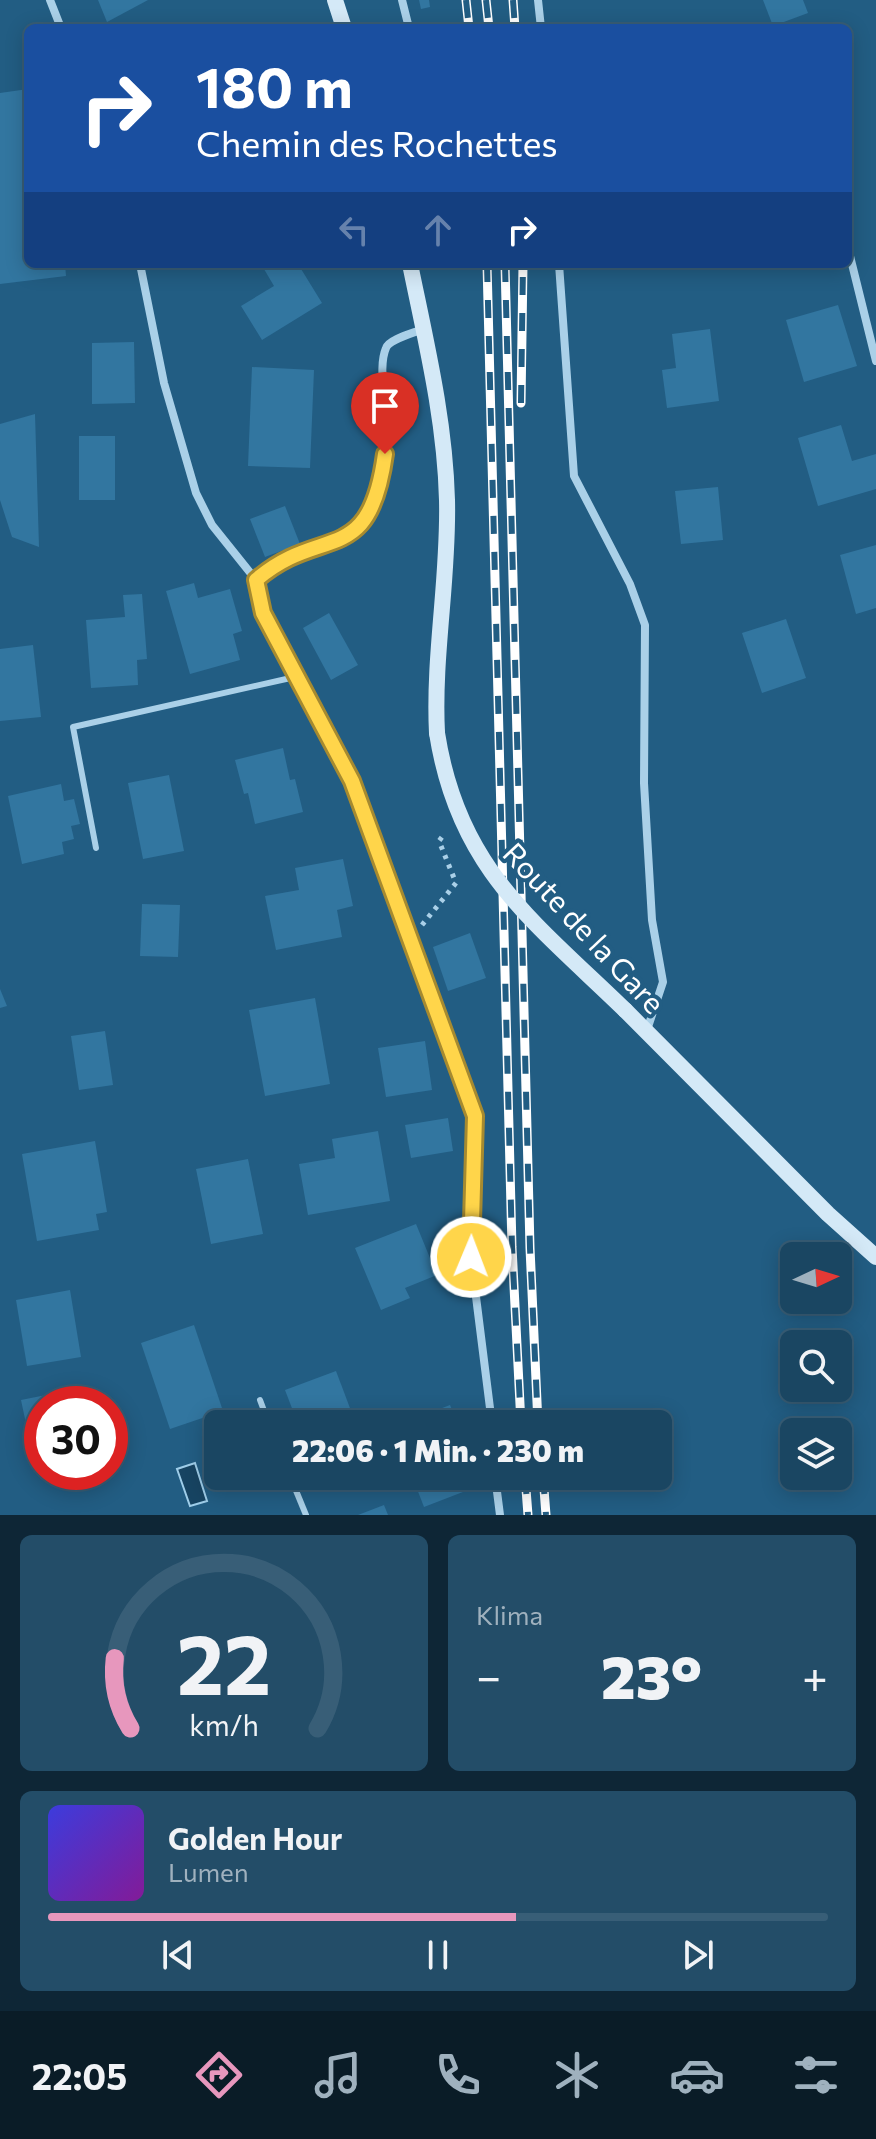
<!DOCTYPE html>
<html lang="de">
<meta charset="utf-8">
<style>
:root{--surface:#1a4662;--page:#234d68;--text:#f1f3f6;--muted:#9fb1be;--line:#385e77;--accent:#e797bd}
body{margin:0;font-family:Commissioner,sans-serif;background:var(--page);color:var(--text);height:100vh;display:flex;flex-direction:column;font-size:30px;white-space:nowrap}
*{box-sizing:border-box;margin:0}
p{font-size:26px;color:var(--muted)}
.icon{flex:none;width:44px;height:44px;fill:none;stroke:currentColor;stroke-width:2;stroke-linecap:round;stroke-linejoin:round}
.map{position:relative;height:1515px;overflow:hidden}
.drawer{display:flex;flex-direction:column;gap:20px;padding:20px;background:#0e2636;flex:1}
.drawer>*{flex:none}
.banner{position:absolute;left:24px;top:24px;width:828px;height:244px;border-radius:12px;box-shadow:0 4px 20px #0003,0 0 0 2px var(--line);background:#1a4fa0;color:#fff;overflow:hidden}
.needle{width:52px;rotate:86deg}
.tools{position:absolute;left:780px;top:1242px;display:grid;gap:16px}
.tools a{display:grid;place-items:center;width:72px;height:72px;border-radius:12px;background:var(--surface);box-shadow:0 4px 20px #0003,0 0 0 2px var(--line);font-size:40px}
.speed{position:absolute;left:24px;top:1386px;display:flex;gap:16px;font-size:40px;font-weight:700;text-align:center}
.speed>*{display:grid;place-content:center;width:104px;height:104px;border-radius:50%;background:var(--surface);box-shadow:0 4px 20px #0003,0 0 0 2px var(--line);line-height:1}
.speed .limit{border:12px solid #d22;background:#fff;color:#111}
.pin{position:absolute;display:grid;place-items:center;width:68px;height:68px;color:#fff;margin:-82px -34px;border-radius:50% 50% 50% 0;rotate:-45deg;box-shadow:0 0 8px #0007}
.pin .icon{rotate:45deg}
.me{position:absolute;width:88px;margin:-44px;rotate:1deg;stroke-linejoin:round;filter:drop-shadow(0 0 6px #0008)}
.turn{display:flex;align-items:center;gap:28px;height:168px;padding:0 40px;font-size:36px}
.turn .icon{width:104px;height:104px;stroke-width:2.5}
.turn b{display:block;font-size:56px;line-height:68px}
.lanes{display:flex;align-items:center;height:76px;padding:0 40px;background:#0003;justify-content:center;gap:40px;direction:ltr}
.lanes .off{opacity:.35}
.big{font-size:60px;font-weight:800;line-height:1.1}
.drawer .card{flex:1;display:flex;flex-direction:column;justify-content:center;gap:12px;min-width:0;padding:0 28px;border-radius:12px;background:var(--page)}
.drawer .dial{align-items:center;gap:0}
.dial svg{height:208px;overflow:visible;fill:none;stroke:var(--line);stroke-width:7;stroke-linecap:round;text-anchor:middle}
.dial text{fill:var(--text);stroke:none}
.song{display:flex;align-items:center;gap:24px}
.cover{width:96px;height:96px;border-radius:12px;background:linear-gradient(135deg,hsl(240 70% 55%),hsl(290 70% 35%))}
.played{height:8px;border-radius:4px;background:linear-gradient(90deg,var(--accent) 60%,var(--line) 60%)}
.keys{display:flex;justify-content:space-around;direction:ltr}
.heat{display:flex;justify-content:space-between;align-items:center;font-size:44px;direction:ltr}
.drawer .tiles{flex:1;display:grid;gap:20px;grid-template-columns:1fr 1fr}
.card:last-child{grid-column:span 2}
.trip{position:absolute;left:204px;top:1410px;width:468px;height:80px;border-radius:12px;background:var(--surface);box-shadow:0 4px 20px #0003,0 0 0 2px var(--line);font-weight:800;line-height:80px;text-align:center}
.menu{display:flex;height:128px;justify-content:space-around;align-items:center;background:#0a1c27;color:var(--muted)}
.menu .icon{width:56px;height:56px}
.menu .on{color:var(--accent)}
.menu b{font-size:36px;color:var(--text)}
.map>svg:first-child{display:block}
.water{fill:#174462;stroke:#9ecde9;stroke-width:2}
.building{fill:#3276a0}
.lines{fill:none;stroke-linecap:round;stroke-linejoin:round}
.path{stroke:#aad0e8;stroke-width:5;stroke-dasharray:4 6;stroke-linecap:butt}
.service{stroke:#aad0e8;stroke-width:6}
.minor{stroke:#aad0e8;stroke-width:8}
.secondary{stroke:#d4e9f7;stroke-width:16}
.rail-casing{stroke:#fff;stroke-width:9}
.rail{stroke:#225d83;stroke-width:6;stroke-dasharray:18;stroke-linecap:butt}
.secondary-bridge{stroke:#d4e9f7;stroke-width:16}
.route-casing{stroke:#a68a30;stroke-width:20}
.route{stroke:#ffd54a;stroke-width:14}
.labels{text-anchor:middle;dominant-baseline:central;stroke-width:8;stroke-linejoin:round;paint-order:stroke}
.street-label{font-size:30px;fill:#fff;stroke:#225d83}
</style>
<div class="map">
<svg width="876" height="1515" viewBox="0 0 876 1515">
<rect width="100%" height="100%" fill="#225d83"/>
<path class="water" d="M195,1463L207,1501L190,1506L177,1469Z"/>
<g class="building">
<path d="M98,0H148L107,22Z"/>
<path d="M419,0H429L430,7L421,9Z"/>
<path d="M763,0H803L808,13L773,26Z"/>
<path d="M28,89V264H65L66,276L0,284V93Z"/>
<path d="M261,264H298L322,303L262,340L241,306L274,286Z"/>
<path d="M838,305L857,366L804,382L786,320Z"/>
<path d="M710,329L719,401L667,408L662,370L676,368L672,334Z"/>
<path d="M134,342L135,403L92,404V343Z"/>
<path d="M252,367L314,370L310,468L248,466Z"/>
<path d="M35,414L39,547L12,537L0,500V424Z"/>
<path d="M841,425L852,461L876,454V489L818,506L798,438Z"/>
<rect x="79" y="436" width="36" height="64"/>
<path d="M718,487L723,540L681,544L675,491Z"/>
<path d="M285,506L300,544L265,557L250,519Z"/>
<path d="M876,545V608L856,614L840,555Z"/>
<path d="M194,583L198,598L230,589L242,631L233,634L240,660L190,674L166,591Z"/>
<path d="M142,594L147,659L137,660L138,685L91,688L86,620L125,617L123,595Z"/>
<path d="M329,613L358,665L331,680L303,628Z"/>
<path d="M786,619L806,678L762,693L742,633Z"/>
<path d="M33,645L41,717L0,721V649Z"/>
<path d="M283,748L290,780L295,779L303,812L255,824L248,793L244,794L235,760Z"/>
<path d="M169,775L184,851L143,859L128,783Z"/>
<path d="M61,784L64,801L74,799L80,824L71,826L74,839L62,842L64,854L22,864L8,796Z"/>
<path d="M343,859L353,906L337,910L342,937L276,950L265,896L299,890L295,868Z"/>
<path d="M142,904L180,905L178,957L140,956Z"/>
<path d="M470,933L486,978L448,991L433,947Z"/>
<path d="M0,989L7,1006L0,1008Z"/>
<path d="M315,998L330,1084L265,1096L249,1010Z"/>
<path d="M105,1031L113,1085L79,1090L71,1036Z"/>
<path d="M425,1041L432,1090L386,1097L378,1048Z"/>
<path d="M448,1118L453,1151L411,1158L405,1125Z"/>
<path d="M378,1131L390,1201L308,1215L299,1164L335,1158L332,1139Z"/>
<path d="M95,1141L107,1212L96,1214L99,1230L37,1241L22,1154Z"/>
<path d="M248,1159L263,1234L211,1244L196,1169Z"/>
<path d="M416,1224L437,1275L405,1288L410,1298L381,1310L355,1248Z"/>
<path d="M70,1290L81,1357L27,1366L16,1300Z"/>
<path d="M194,1325L223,1411L170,1429L141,1343Z"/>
<path d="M336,1371L356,1424H298L285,1390Z"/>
<path d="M76,1389L79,1404H42V1450L32,1452L21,1400Z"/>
<path d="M450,1405L458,1424H401Z"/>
<path d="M412,1476H478L481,1485L424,1507Z"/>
<path d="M384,1505L388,1515H358Z"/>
</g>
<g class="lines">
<path class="path" d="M422,925L456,883L439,841L445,833"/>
<g class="service">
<path d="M96,848L73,727L295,677"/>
<path d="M260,1400L269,1424"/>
<path d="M290,1476L306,1515"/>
</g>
<g class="minor">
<path d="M50,0L61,28"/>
<path d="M402,0L409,28"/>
<path d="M538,0L541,28"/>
<path d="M848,248L876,361"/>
<path d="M140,264L164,383L196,493L212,525L256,580L263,613L352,781L475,1116L471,1257L492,1424"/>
<path d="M559,264L574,476L630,584L645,625L644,783L652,920L663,982L647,1030"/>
<path d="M256,580C260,577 265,571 270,568C299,548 346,550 367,518C388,484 387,436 384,397C383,383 380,362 386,348C389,339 414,333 423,329"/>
<path d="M495,1476L500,1515"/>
</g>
<g class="secondary">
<path d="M335,0L344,28"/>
<path d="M410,264C426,342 445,420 447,500C449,578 433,655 437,733"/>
<path d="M625,1010L828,1214L876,1257"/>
</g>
<g class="rail-casing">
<g id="rail">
<path d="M466,0L469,28"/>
<path d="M486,0L489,28"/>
<path d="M513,0L515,28"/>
<path d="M487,264L512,1247L521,1424"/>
<path d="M505,264L530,1248L538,1424"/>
<path d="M521,403L523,264"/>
<path d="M525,1476L528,1515"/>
<path d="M543,1476L546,1515"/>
</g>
</g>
<use href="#rail" class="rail"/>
<path class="secondary-bridge" d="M437,733C458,868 532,920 625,1010"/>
</g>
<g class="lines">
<g class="route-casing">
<path id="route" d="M385,454C369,570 322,523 256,580L263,613L352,781L475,1116L471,1257"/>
</g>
<use href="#route" class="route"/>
</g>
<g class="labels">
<g class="street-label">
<text transform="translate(585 927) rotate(47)">Route de la Gare</text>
</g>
</g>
</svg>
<div class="tools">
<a><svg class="needle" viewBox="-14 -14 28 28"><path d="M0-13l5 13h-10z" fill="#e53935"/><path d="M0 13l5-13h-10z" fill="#9fb1be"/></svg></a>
<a><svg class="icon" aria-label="search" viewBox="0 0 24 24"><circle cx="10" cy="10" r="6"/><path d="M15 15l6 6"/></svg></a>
<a><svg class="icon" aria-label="layers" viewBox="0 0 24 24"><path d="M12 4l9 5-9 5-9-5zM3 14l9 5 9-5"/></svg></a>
</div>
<div class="speed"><div class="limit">30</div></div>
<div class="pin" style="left:385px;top:454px;background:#d93025"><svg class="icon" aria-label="arrive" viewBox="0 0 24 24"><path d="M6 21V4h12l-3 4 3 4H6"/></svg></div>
<svg class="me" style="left:471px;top:1257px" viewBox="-20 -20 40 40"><circle r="17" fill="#ffd54a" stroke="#fff" stroke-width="3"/><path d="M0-11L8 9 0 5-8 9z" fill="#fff"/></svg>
<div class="trip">22:06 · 1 Min. · 230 m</div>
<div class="banner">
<div class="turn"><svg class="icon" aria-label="right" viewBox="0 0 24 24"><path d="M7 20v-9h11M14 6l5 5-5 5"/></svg><div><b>180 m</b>Chemin des Rochettes</div></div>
<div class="lanes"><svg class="icon off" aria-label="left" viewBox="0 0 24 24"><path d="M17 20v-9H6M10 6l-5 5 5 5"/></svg><svg class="icon off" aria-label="ahead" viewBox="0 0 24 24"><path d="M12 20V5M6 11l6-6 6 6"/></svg><svg class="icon" aria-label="right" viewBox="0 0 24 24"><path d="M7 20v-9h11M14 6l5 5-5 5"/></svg></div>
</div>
</div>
<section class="drawer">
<div class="tiles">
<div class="card dial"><svg viewBox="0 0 100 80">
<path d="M14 69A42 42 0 1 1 86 69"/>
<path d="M14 69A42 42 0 0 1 8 42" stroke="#e797bd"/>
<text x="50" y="56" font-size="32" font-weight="700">22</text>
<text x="50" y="72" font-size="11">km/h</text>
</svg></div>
<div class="card"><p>Klima</p>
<div class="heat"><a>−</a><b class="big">23°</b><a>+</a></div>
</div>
<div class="card">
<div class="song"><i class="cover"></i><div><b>Golden Hour</b><p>Lumen</p></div></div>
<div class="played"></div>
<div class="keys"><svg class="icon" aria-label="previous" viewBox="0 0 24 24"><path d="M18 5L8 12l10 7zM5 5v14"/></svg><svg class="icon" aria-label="pause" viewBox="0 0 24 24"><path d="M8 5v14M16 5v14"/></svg><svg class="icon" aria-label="next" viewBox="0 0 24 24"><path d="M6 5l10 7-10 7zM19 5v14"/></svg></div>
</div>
</div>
</section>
<nav class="menu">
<b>22:05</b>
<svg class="icon on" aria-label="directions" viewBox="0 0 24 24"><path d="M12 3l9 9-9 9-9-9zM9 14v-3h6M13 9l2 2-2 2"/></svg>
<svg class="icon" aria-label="music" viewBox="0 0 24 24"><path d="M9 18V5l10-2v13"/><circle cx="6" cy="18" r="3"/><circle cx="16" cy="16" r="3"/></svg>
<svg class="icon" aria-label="phone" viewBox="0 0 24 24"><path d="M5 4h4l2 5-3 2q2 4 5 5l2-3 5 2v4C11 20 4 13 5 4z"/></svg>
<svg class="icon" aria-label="climate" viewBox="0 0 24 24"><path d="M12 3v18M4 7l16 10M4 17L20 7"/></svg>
<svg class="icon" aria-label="car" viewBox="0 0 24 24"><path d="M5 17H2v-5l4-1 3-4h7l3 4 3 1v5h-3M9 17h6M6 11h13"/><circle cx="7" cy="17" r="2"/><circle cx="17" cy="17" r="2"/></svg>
<svg class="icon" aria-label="filters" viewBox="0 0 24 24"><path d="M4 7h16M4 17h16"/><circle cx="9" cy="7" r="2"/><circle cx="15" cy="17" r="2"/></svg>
</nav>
